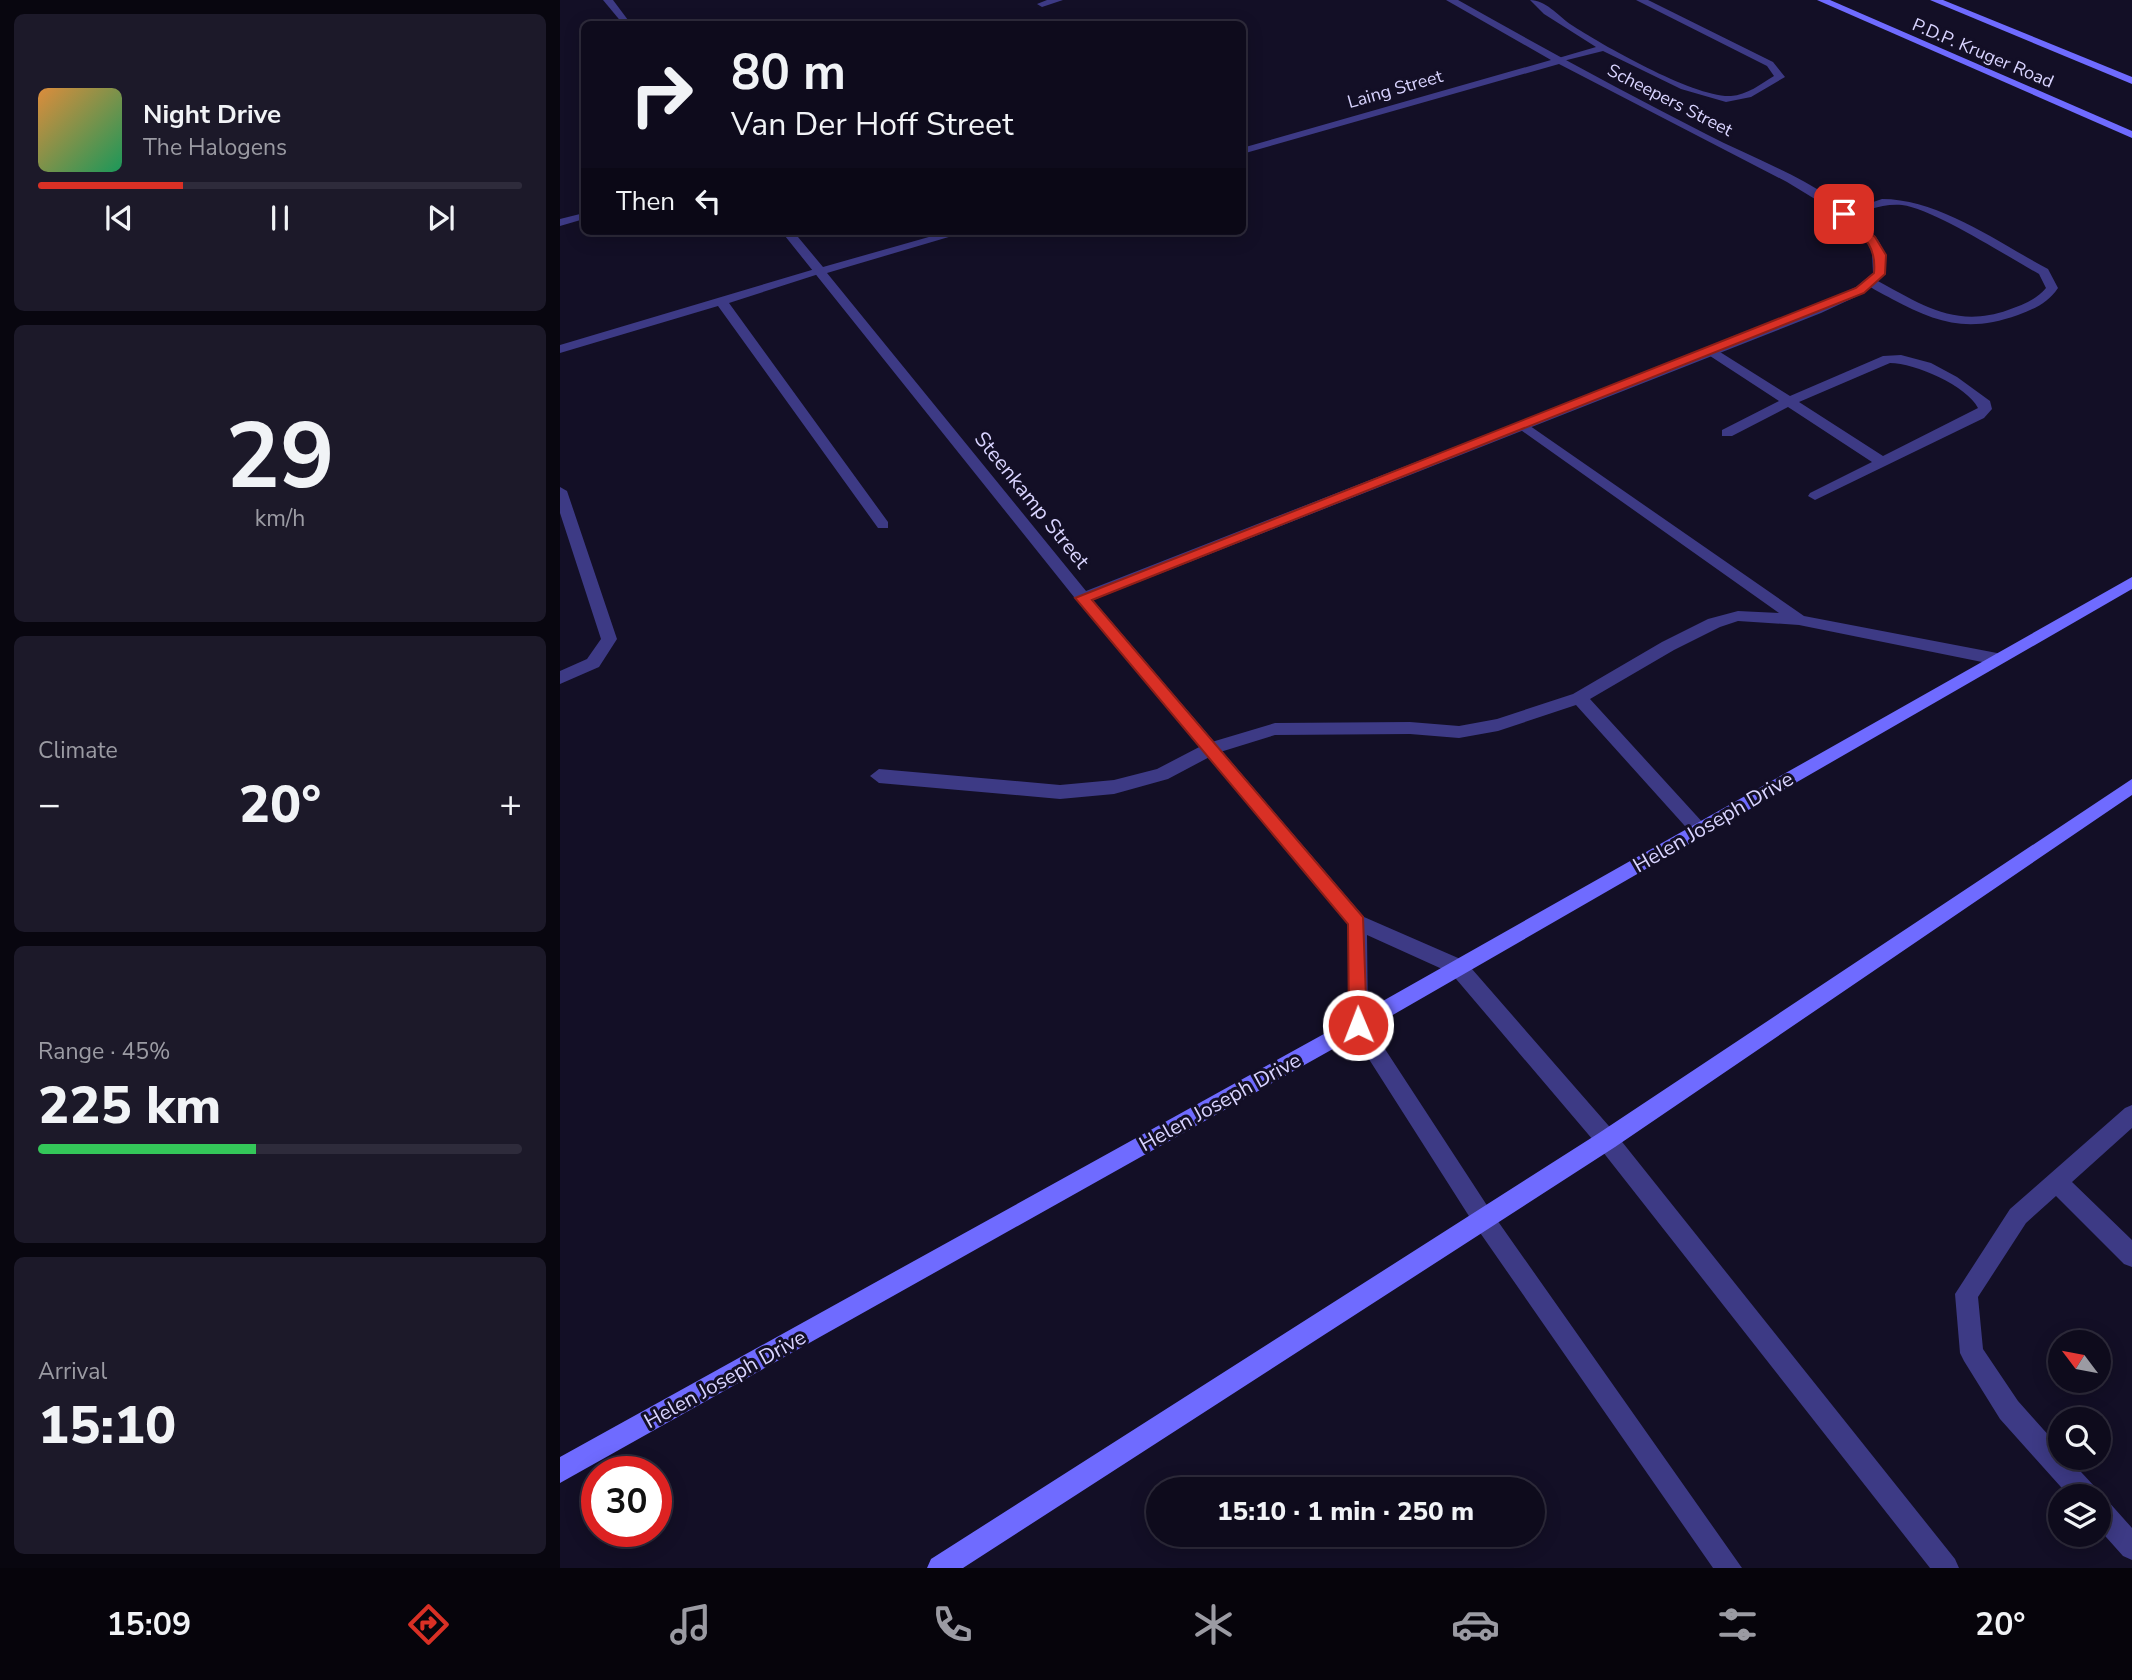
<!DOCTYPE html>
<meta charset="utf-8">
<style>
:root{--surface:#0e0b1c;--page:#1c1929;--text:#f1f3f6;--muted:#9b9ba3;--line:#2e2b3b;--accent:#d93025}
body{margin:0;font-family:"Nunito Sans",sans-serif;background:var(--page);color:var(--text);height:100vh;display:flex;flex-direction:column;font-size:26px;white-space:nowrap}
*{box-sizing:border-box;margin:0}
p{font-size:23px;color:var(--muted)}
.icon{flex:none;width:38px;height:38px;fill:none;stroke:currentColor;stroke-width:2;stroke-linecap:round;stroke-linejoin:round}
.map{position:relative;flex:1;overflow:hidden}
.drawer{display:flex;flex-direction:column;gap:14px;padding:14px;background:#08060f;width:560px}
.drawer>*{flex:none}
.top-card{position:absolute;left:21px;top:21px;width:665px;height:214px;border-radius:10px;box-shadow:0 4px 18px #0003,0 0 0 2px var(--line);background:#0e0b1c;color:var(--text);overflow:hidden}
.needle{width:46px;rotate:302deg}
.fabs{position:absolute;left:1488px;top:1330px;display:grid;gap:14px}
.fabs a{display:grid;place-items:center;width:63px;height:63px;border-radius:50%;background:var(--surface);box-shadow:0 4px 18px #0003,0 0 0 2px var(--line);font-size:35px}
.speed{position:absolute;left:21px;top:1456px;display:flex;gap:14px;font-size:35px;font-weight:700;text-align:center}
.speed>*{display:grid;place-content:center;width:91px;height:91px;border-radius:50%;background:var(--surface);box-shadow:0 4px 18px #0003,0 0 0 2px var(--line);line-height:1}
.speed .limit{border:10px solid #d22;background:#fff;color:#111}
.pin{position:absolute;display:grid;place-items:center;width:60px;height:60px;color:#fff;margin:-30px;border-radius:14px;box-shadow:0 4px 10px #0006}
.me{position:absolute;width:77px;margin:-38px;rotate:359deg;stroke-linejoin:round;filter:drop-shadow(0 0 5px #0008)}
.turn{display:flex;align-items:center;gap:24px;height:147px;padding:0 35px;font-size:32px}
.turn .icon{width:91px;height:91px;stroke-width:2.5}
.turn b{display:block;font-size:49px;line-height:60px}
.then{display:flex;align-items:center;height:66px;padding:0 35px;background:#0003;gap:14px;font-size:26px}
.big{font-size:52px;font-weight:800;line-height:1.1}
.drawer .tile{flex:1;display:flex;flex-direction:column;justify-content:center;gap:10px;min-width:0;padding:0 24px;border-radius:10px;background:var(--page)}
.drawer .dial{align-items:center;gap:0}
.dial b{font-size:91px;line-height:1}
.song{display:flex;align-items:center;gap:21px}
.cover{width:84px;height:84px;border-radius:10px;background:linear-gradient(135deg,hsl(30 70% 55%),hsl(150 70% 35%))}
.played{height:7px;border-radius:4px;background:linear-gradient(90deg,var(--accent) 30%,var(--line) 30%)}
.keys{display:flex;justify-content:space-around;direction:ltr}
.heat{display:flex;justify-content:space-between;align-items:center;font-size:38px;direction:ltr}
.charge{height:10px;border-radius:5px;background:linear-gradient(90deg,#34c759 45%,var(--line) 0)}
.trip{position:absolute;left:586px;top:1477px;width:399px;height:70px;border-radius:35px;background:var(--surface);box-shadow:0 4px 18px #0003,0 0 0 2px var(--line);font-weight:800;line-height:70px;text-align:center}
.tab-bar{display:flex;height:112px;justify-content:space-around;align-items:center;background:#06040b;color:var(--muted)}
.tab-bar .icon{width:49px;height:49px}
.tab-bar .on{color:var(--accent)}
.tab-bar b{font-size:32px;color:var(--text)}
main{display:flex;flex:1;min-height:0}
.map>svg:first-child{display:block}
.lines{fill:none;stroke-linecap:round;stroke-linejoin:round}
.lane{fill:#3d3a85;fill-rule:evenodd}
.street{fill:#3d3a85;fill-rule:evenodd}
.secondary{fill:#6f6bff;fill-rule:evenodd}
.route{fill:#d93025;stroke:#8d1f18;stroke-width:2}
.labels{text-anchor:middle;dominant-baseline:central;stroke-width:6;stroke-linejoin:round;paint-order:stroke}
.far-street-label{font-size:18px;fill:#d9d4ff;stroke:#130f26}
.street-label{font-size:21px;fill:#d9d4ff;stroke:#130f26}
</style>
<main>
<section class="drawer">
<div class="tile">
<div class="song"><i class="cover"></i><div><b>Night Drive</b><p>The Halogens</p></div></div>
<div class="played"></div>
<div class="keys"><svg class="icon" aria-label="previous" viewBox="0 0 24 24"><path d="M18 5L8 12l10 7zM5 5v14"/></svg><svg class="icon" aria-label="pause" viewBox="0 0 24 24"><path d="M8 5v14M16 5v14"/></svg><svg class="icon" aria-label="next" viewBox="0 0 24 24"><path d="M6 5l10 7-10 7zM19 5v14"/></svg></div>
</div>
<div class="tile dial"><b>29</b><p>km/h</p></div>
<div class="tile"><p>Climate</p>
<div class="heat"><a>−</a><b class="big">20°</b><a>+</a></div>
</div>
<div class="tile"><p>Range · 45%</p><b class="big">225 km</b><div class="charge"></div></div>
<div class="tile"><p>Arrival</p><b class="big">15:10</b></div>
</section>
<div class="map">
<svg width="1572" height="1568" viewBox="0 0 1572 1568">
<rect width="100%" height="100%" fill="#130f26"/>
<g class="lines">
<g class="lane">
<path d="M487,0H503L482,7L477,4Z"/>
<path d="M970,0C985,0 998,15 1010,24C1042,45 1135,98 1171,96C1187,95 1201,84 1214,76L1207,66L1076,0H1088L1213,62L1225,77L1191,97L1166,102L1121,89L1043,51L995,63V59L1036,47L984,14Z"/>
<path d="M1322,199C1379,199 1439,243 1488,269L1498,288C1488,303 1474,309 1458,315C1408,333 1377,323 1332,299C1323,294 1312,289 1304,282L1314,279C1361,304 1395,329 1448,310C1462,305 1476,300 1486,288L1479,274C1448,257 1374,209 1342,205C1322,203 1303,212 1284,217L1278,214Z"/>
<path d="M24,213V219L0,226V219Z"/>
<path d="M255,269L265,272L169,303L328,522V528H318L158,306L0,353V345Z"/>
<path d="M1152,347L1230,396L1323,356L1341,355L1371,363L1397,377L1430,401L1432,409L1424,418L1255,500L1248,496L1250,493L1312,462L1228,407L1172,436H1162V430L1219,401L1147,354L1146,351ZM1330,363C1355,363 1407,386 1418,408L1323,456L1239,402Z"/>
<path d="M963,421L1244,616L1437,653L1445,659L1437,665L1239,625L1178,621L1160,627L1114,650L1030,699L1145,825L1148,830L1145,835H1133L1016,705L938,731L899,738L850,734L715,735L657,753L608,779L554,794L500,799L319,783L310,776L319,769L500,785L554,780L597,769L645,744L715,723L850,722L899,726L937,719L1013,694L1102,642L1148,619L1178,611L1219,613L958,428V422Z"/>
<path d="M0,487L7,491L57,639L39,667L0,684V671L27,659L41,639L0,513Z"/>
<path d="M1572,1105V1128L1512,1182L1572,1240V1267L1564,1264L1496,1196L1466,1223L1418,1297L1423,1349L1458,1401L1500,1448V1458H1508L1535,1487L1538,1497L1547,1500L1572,1528V1560L1563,1556L1538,1528V1496H1509L1440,1419L1404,1361L1400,1353L1395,1294L1450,1209L1565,1108Z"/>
</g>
<g class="street">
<path d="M43,0H53L71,24H63Z"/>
<path d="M886,0H898C979,46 1062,91 1146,134C1202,163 1271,185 1314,235C1324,246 1326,259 1325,274L1304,293L1261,313L533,600L804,917L905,961L1055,1133L1395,1559L1399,1568H1370L1039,1147L891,973L807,935L808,1023L930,1210L1182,1568H1153L914,1224L791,1031L788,1025V924L518,602L221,231H233L263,267L390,231H409L267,273L526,591L1253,307L1296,287L1313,273L1312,253L1307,241L1268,207L1227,182L999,64L682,154V148L991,60Z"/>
</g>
<g class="secondary">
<path d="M1257,0H1270L1572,131V138Z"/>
<path d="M1370,0H1383L1572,77V84Z"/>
<path d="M1572,577V589L805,1031L0,1483V1457L791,1019Z"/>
<path d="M1572,779V795L1055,1147L403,1568H367L371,1559L1039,1133Z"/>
</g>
</g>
<path class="route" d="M1284,211L1315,237L1326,255L1325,274L1304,293L532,600L803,917L807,1025L804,1031H792L789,1025L788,924L515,598L1296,288L1314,273C1317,243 1301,235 1280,216L1279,214Z"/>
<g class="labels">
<g class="far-street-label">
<text transform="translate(1423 53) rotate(23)">P.D.P. Kruger Road</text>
<text transform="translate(835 89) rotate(-16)">Laing Street</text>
<text transform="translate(1110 100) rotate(27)">Scheepers Street</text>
</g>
<g class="street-label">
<text transform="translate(472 500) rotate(51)">Steenkamp Street</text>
<text transform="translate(1153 822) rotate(-30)">Helen Joseph Drive</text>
<text transform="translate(660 1102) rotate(-29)">Helen Joseph Drive</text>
<text transform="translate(165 1379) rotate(-29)">Helen Joseph Drive</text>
</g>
</g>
</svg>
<div class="fabs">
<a><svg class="needle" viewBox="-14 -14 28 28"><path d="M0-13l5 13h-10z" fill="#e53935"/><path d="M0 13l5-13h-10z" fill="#9b9ba3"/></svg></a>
<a><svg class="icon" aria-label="search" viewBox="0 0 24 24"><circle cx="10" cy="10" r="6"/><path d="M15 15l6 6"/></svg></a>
<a><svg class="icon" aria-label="layers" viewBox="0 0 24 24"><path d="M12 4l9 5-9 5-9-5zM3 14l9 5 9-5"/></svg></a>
</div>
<div class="speed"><div class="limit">30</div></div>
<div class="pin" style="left:1284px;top:214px;background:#d93025"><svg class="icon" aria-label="arrive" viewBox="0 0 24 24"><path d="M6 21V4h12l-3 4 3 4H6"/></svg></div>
<svg class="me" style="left:798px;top:1025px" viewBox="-20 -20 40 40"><circle r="17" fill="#d93025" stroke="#fff" stroke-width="3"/><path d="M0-11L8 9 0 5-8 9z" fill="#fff"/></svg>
<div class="trip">15:10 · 1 min · 250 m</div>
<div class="top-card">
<div class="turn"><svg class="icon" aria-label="right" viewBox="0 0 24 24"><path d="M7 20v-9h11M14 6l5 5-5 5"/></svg><div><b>80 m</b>Van Der Hoff Street</div></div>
<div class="then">Then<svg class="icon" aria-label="left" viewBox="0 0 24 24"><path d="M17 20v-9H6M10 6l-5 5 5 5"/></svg></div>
</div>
</div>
</main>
<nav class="tab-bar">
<b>15:09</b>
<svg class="icon on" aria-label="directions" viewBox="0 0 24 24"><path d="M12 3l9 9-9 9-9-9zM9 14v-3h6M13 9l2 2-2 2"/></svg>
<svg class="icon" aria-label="music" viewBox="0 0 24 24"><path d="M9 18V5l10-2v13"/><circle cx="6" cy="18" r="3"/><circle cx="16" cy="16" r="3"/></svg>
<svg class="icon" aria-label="phone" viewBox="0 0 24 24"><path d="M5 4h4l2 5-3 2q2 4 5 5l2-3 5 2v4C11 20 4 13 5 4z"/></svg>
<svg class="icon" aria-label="climate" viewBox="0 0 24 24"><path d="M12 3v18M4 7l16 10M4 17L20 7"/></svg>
<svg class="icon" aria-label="car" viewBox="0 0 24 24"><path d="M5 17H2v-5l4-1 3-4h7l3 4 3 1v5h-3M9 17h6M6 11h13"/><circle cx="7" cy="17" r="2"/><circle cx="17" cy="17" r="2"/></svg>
<svg class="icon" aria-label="filters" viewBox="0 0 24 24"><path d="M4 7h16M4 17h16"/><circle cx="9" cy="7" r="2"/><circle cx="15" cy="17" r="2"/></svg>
<b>20°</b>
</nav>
